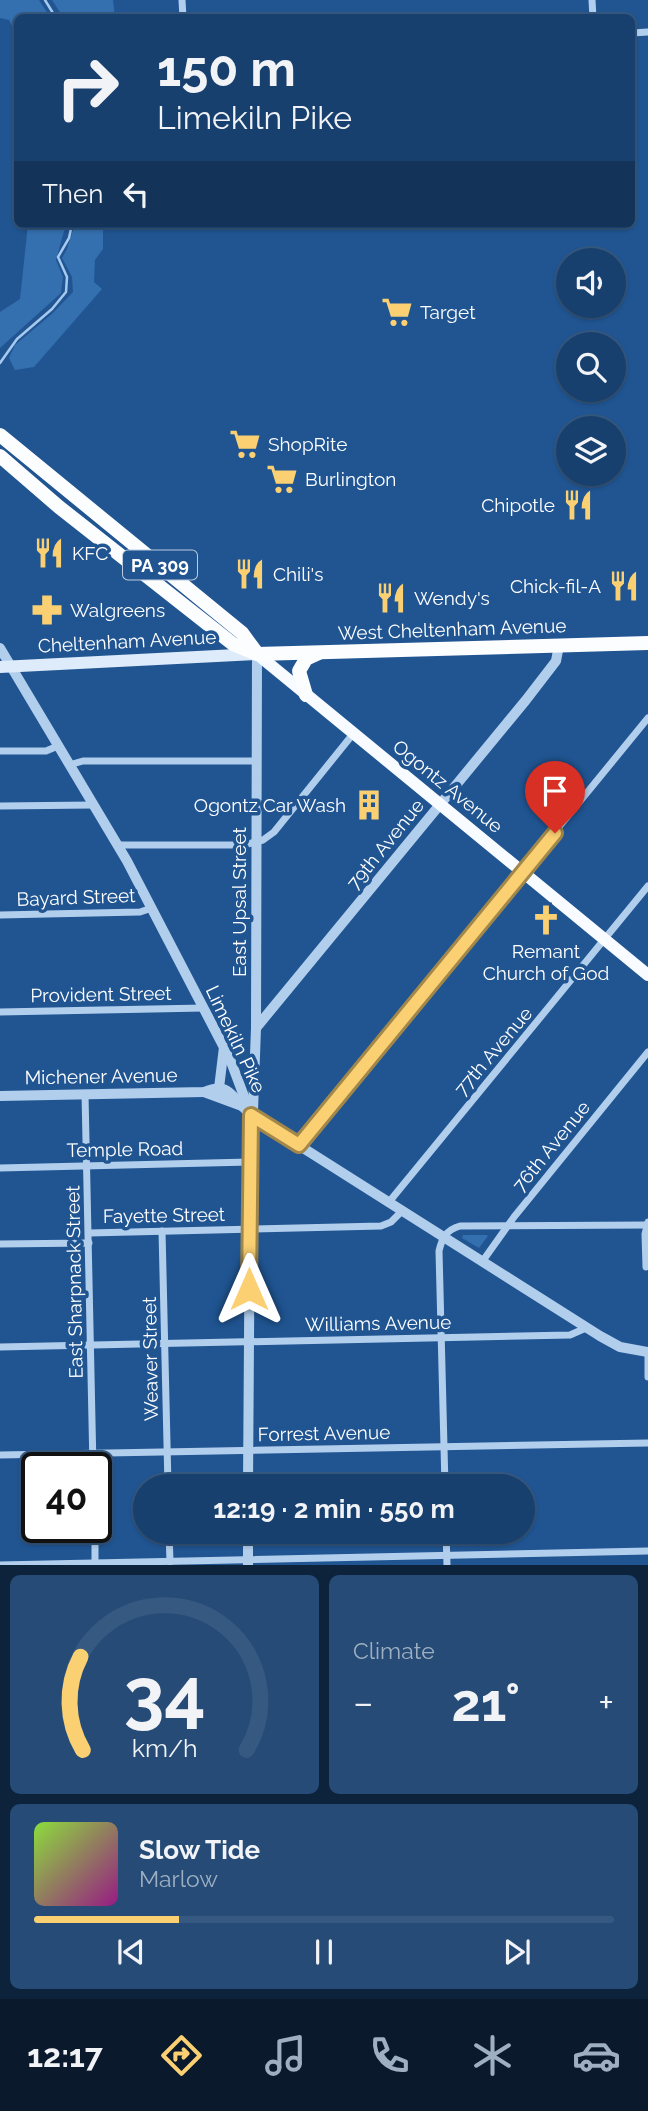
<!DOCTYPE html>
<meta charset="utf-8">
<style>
:root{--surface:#18406e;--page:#254b76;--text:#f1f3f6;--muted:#9fafc2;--line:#365981;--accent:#fad073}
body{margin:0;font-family:Raleway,sans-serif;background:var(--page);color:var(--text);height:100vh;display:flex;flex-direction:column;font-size:26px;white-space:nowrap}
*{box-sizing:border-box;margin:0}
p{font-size:23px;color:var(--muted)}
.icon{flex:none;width:38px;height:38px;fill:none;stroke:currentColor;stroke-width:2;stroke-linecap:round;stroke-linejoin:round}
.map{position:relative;height:1565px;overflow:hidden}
.side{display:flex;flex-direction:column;gap:10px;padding:10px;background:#0d233c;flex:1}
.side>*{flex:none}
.top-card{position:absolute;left:14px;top:14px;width:621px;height:214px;border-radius:10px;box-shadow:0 2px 5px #0004,0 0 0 2px var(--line);background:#18406e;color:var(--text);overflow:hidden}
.controls{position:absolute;left:556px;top:248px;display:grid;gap:14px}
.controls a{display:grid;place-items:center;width:70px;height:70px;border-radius:50%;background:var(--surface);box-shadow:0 2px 5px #0004,0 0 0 2px var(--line);font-size:35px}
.speed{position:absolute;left:21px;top:1452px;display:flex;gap:14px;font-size:35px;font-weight:700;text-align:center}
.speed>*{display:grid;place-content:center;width:91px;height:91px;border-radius:50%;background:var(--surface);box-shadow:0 2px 5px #0004,0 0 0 2px var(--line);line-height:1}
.speed .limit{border:4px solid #111;border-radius:10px;background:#fff;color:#111}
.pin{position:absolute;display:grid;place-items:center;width:60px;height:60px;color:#fff;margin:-72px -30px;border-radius:50% 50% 50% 0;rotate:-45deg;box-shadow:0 0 7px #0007}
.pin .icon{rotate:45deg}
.me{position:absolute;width:77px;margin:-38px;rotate:0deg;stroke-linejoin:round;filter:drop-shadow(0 0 5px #0008)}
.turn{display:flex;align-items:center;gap:24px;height:147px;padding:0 28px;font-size:32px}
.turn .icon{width:91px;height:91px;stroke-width:2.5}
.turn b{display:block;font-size:49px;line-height:60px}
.then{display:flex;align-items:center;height:66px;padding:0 28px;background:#0003;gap:14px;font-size:26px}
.big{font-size:52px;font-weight:700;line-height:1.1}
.side .card{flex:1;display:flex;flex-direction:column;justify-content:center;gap:10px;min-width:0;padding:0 24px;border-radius:10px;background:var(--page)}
.side .dial{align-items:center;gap:0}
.dial svg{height:182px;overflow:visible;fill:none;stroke:var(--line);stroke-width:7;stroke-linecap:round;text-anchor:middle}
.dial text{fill:var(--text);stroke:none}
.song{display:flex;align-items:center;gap:21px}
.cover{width:84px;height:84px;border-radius:10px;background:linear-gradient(135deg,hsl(90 70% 55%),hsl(310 70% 35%))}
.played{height:7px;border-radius:4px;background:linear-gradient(90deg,var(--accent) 25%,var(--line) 25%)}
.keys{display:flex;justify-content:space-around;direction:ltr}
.heat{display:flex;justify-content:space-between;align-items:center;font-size:38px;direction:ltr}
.side .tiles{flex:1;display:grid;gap:10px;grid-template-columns:1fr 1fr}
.card:last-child{grid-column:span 2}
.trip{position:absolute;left:133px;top:1474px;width:402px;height:70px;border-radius:35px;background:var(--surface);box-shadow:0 2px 5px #0004,0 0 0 2px var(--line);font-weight:700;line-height:70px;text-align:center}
.menu{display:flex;height:112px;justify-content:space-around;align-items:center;background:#0a1a2c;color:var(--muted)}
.menu .icon{width:49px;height:49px}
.menu .current{color:var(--accent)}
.menu b{font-size:32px;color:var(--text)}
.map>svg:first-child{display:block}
.green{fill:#346faf}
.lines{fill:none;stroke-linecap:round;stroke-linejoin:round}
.stream{stroke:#a6c9ef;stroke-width:2.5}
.minor{stroke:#b2ceed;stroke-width:7}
.tertiary{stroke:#b2ceed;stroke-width:10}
.secondary{stroke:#deebfa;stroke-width:12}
.primary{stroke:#f8fbff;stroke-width:12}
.trunk{stroke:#fcfdff;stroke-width:14}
.route-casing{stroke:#a2874b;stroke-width:18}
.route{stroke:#fad073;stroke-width:12}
.labels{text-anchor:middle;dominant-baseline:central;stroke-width:7;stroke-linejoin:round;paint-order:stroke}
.shield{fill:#205592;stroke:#bcccde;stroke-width:2}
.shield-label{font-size:18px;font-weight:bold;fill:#fff}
.poi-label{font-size:19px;fill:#fff;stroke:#205592;text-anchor:start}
.street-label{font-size:19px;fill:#fff;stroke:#205592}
</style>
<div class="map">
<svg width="648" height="1565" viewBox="0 0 648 1565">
<rect width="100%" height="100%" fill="#205592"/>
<g class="green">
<path d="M0,0H39L50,17L18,18L17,36L9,20L0,18Z"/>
<path d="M52,0H113L115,17H63Z"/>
<path d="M28,224H66L56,260L63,277L61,293L0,348V312L20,299Z"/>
<path d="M75,224H103V249L95,260L94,282L102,289L34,367L15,370L9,358L15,345L53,313L73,292L72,277L62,258L67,249Z"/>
<path d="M463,1235H486L488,1236L479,1248L462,1238Z"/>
</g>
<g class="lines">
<g class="stream">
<path d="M45,0L56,18"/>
<path d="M0,363L17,339L52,309L66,292L67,277L58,257L69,238L72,224"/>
</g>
<g class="minor">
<path d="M182,0L183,18"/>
<path d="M592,0L593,18"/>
<path d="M632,33L648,32"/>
<path d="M0,751H46L58,746"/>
<path d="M69,765L83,761H256"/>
<path d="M0,806L93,805"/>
<path d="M118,845H244L263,840L274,832L353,734"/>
<path d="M0,915L140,912L152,908"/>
<path d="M0,1012L204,1008"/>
<path d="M85,1094L93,1468"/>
<path d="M299,1145L648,718"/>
<path d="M0,1168L250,1162"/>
<path d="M389,1202L648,886"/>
<path d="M162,1231L168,1486"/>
<path d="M89,1233L381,1226L391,1222L402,1211"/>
<path d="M0,1244L89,1243"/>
<path d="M482,1262L514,1217L648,1052"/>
<path d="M646,1267L645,1234L648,1222"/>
<path d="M0,1347L570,1335L586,1328"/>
<path d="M648,1355V1377"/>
<path d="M0,1455L648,1443"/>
<path d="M445,1486L439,1251C442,1238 446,1230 460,1226L648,1225"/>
<path d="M95,1528V1564"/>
<path d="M169,1531L170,1562"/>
<path d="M446,1531L447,1565"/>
<path d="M0,1565L648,1551"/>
</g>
<g class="tertiary">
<path d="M0,648L127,861L230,1059L251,1115L600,1336L620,1347L648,1352"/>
<path d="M256,1028L526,700L556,661L559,645"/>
<path d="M219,1088L224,1047"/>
<path d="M204,1092L242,1106"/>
<path d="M0,1096L204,1092C228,1082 231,1095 246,1110"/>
<path d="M248,1486L250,1193L256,1028L257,654"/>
<path d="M248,1531V1565"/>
</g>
<path class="secondary" d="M0,667L256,654"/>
<path class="primary" d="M257,654L648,975"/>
<g class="trunk">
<path d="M0,435L242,633L256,652"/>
<path d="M0,456L59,507L233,644L257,654L648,643"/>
<path d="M306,695L299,671L306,659L319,653"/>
</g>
</g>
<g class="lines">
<g class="route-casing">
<path id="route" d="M249,1289L251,1115L299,1145L555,833"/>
</g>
<use href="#route" class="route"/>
</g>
<defs>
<g id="supermarket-bare" transform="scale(2.415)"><path d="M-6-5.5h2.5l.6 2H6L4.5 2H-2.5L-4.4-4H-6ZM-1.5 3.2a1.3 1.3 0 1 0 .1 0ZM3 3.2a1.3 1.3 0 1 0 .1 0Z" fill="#fad073" stroke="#205592" stroke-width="2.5" paint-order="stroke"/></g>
<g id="restaurant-bare" transform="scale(2.415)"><path d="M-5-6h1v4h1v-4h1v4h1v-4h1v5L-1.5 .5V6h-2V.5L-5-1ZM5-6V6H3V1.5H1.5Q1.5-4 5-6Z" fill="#fad073" stroke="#205592" stroke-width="2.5" paint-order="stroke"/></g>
<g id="pharmacy-bare" transform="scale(2.415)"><path d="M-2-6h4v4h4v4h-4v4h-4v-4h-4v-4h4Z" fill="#fad073" stroke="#205592" stroke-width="2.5" paint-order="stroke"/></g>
<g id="building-bare" transform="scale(2.415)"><path d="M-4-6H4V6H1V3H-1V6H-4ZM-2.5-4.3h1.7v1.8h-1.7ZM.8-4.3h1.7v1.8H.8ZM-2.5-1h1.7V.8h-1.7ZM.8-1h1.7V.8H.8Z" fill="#fad073" stroke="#205592" stroke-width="2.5" paint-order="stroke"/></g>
<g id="church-bare" transform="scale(2.415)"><path d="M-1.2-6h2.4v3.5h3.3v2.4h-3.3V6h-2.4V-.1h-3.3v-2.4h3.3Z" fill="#fad073" stroke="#205592" stroke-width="2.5" paint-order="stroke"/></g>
</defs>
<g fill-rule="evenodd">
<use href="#supermarket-bare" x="397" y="312"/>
<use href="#supermarket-bare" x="245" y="444"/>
<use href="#supermarket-bare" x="282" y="479"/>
<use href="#restaurant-bare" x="578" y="505"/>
<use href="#restaurant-bare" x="49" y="553"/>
<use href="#restaurant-bare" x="250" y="574"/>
<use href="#restaurant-bare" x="624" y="586"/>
<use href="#restaurant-bare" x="391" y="598"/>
<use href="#pharmacy-bare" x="47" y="610"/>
<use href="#building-bare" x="369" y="805"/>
<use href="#church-bare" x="546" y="920"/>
</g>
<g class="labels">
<rect class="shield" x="123" y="550.5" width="74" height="29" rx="5"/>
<g class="shield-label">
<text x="160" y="565">PA 309</text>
</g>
<g class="poi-label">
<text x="420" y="312">Target</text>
<text x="268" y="444">ShopRite</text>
<text x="305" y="479">Burlington</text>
<text x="555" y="505" text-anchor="end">Chipotle</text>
<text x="72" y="553">KFC</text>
<text x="273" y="574">Chili's</text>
<text x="601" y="586" text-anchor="end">Chick-fil-A</text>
<text x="414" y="598">Wendy's</text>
<text x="70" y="610">Walgreens</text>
<text x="346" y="805" text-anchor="end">Ogontz Car Wash</text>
<text x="546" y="951" text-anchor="middle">Remant<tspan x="546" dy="22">Church of God</tspan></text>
</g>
<g class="street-label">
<text transform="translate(452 629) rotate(-2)">West Cheltenham Avenue</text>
<text transform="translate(127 641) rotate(-3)">Cheltenham Avenue</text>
<text transform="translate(448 786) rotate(39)">Ogontz Avenue</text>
<text transform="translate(385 844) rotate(-51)">79th Avenue</text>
<text transform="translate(76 897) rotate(-2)">Bayard Street</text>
<text transform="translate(239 902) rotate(-90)">East Upsal Street</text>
<text transform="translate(101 994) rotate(-1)">Provident Street</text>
<text transform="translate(236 1039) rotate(65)">Limekiln Pike</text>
<text transform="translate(493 1051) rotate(-50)">77th Avenue</text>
<text transform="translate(101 1076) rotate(-1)">Michener Avenue</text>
<text transform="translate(551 1146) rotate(-51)">76th Avenue</text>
<text transform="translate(125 1149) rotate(-1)">Temple Road</text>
<text transform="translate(164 1215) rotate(-1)">Fayette Street</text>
<text transform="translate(74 1282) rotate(-91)">East Sharpnack Street</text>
<text transform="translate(378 1323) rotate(-1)">Williams Avenue</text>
<text transform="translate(150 1359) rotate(-91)">Weaver Street</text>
<text transform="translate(324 1433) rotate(-1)">Forrest Avenue</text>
</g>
</g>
</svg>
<div class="controls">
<a><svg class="icon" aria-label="sound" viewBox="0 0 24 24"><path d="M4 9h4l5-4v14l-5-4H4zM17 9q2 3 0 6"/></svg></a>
<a><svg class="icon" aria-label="search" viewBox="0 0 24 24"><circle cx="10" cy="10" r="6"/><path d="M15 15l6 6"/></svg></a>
<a><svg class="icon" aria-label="layers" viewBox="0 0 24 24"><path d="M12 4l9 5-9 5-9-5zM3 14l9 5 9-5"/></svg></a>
</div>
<div class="speed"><div class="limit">40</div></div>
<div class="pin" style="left:555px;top:833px;background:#d93025"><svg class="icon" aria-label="arrive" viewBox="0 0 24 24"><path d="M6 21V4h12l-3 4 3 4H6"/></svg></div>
<svg class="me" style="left:249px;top:1289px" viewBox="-20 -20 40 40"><path d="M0-17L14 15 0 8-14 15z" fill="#fad073" stroke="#fff" stroke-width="4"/></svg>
<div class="trip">12:19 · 2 min · 550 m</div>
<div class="top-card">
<div class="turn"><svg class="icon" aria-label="right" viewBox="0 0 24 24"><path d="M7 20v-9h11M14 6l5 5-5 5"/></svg><div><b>150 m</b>Limekiln Pike</div></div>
<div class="then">Then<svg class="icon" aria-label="left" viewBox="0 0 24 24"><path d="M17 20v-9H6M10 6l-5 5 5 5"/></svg></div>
</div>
</div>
<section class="side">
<div class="tiles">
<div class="card dial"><svg viewBox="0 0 100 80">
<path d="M14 69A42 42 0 1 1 86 69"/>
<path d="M14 69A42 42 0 0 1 13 28" stroke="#fad073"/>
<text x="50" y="56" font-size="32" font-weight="700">34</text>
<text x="50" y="72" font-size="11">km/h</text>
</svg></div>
<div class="card"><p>Climate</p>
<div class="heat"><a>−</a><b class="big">21°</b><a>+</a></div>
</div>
<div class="card">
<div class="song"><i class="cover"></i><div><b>Slow Tide</b><p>Marlow</p></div></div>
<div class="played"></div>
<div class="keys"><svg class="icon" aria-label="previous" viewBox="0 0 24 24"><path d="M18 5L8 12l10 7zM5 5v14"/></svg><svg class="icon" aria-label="pause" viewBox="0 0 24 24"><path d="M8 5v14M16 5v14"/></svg><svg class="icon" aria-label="next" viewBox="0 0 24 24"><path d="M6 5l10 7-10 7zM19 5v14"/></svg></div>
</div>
</div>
</section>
<nav class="menu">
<b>12:17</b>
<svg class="icon current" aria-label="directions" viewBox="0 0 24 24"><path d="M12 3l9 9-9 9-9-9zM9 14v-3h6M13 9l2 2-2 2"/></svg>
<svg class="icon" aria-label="music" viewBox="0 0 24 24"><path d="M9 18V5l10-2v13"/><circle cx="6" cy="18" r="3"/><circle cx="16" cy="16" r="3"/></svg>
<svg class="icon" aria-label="phone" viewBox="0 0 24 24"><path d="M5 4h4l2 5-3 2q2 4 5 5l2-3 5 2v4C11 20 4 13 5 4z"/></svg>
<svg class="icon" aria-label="climate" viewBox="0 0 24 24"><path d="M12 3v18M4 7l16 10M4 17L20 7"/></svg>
<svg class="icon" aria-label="car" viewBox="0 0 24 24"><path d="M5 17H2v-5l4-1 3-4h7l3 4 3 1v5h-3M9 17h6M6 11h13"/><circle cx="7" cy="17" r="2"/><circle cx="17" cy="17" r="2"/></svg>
</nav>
